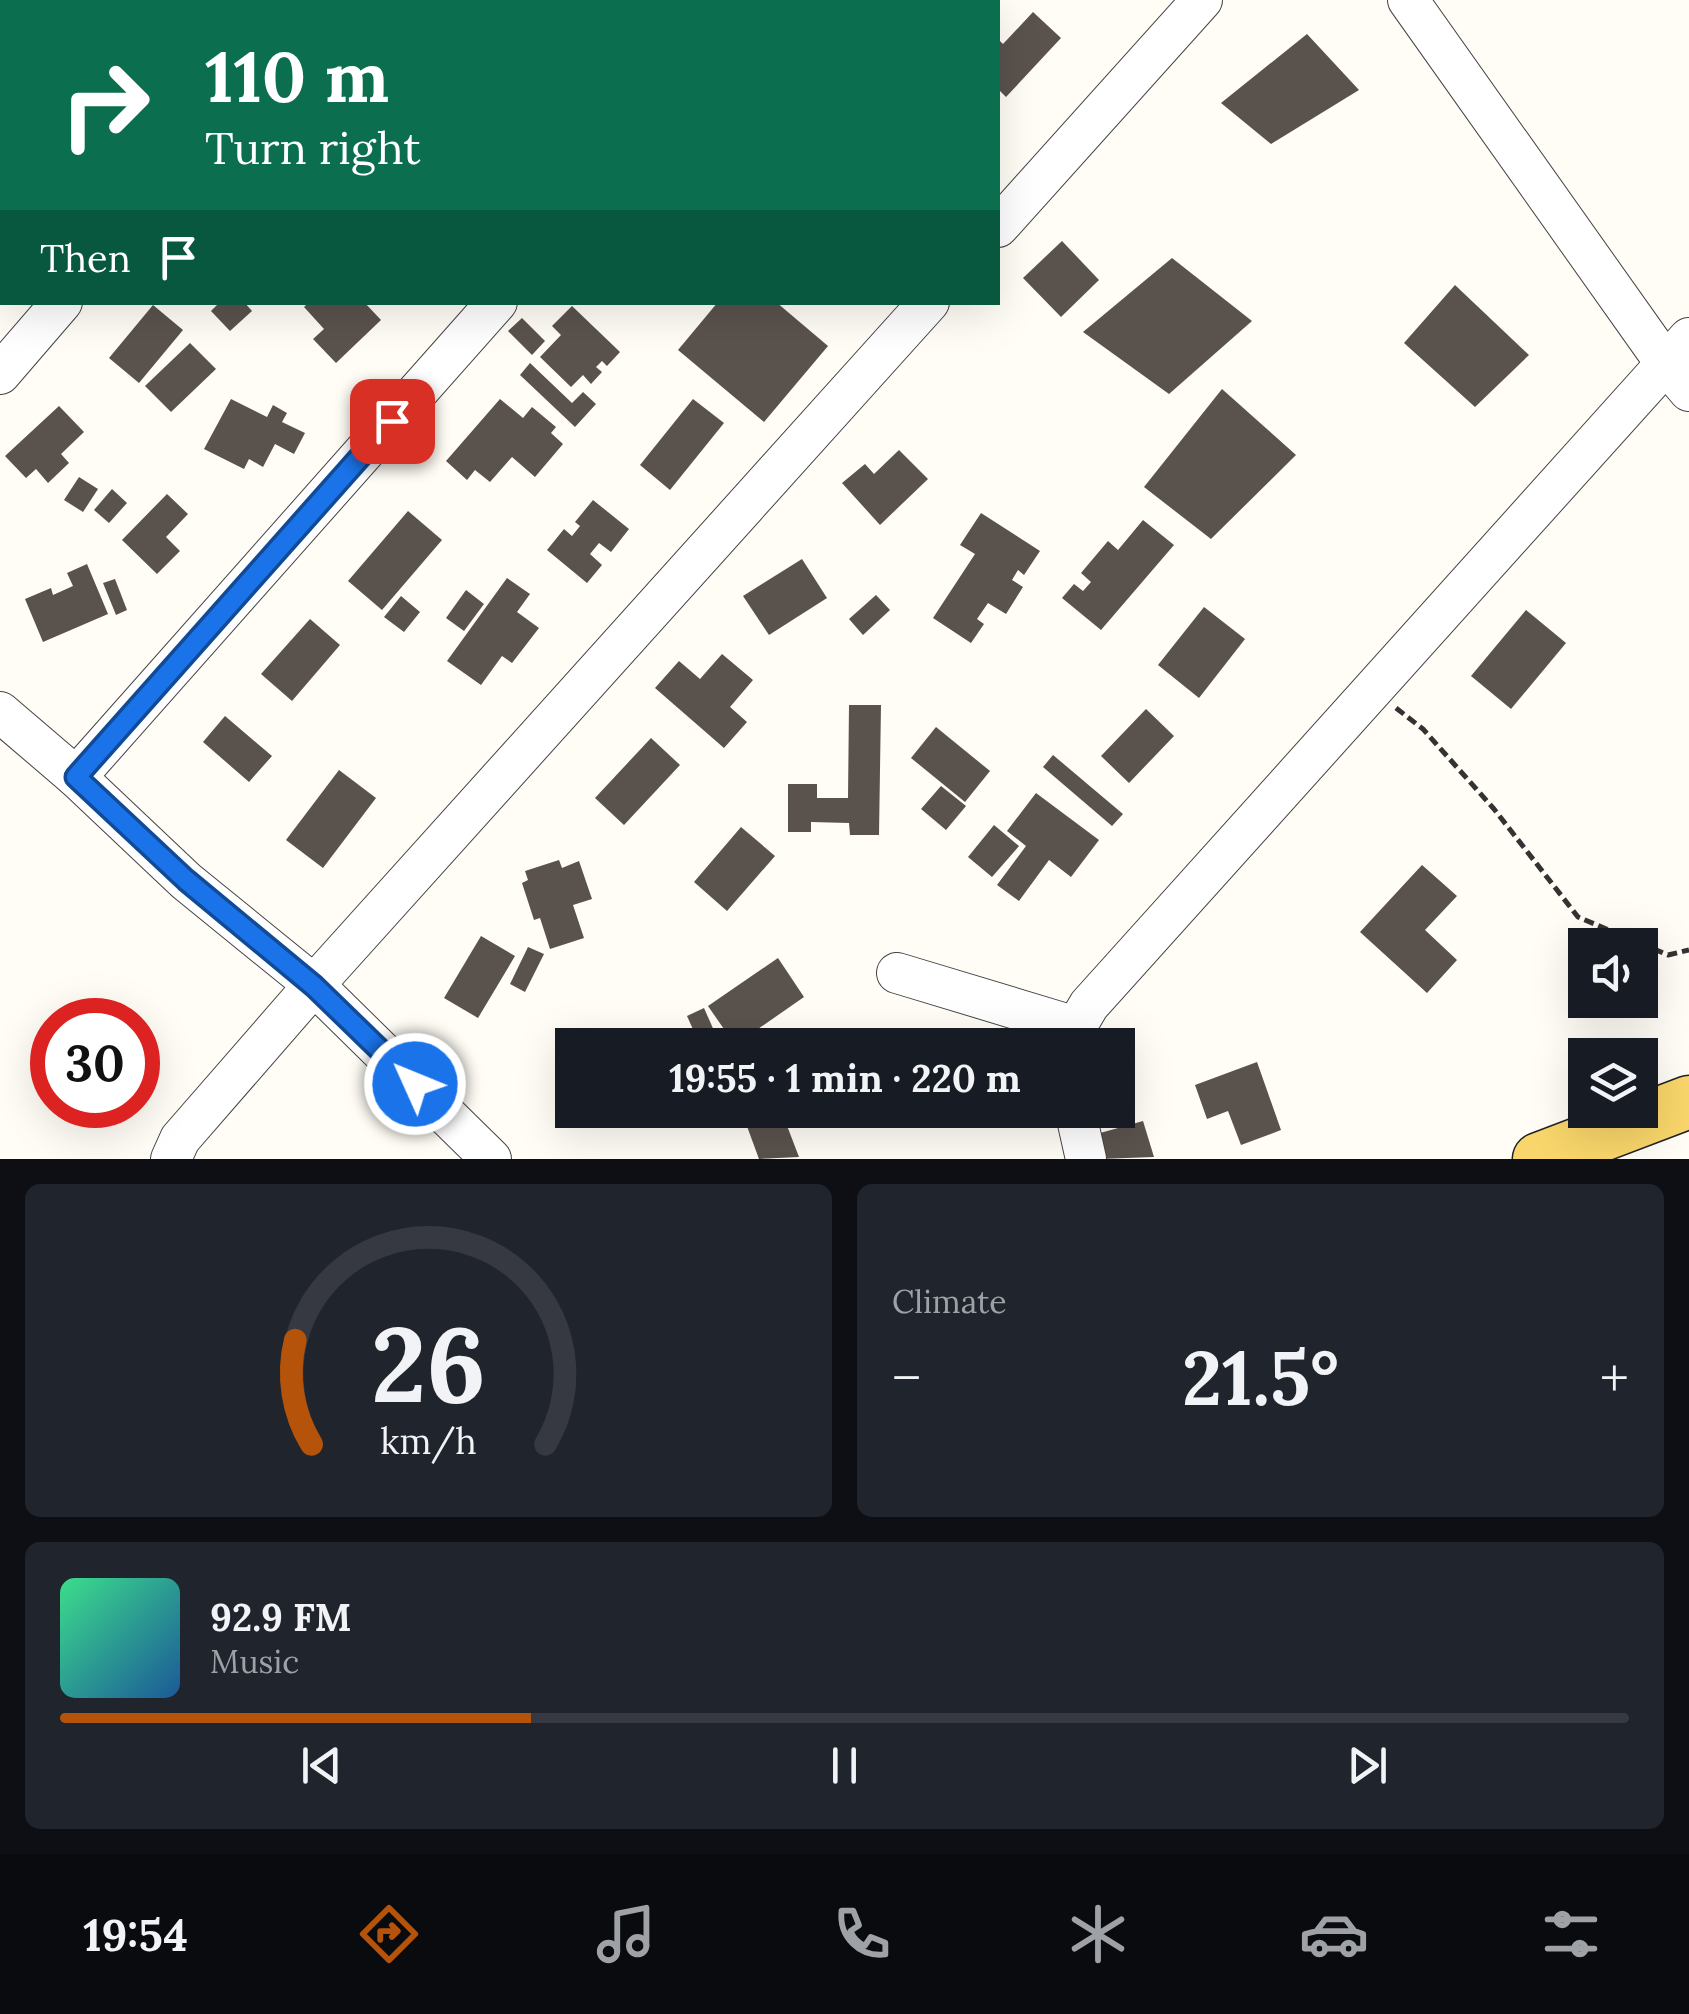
<!DOCTYPE html>
<meta charset="utf-8">
<style>
:root{--surface:#171b24;--page:#20242c;--text:#f1f3f6;--muted:#9ea1a6;--line:#363941;--accent:#b45309}
body{margin:0;font-family:Lora,serif;background:var(--page);color:var(--text);height:100vh;display:flex;flex-direction:column;font-size:38px;white-space:nowrap}
*{box-sizing:border-box;margin:0}
p{font-size:32px;color:var(--muted)}
.icon{flex:none;width:55px;height:55px;fill:none;stroke:currentColor;stroke-width:2;stroke-linecap:round;stroke-linejoin:round}
.map{position:relative;height:1159px;overflow:hidden}
.panel{display:flex;flex-direction:column;gap:25px;padding:25px;background:#0d0f14;flex:1}
.panel>*{flex:none}
.top-card{position:absolute;left:0px;top:0px;width:1000px;height:305px;box-shadow:0 10px 40px #0002;background:#0b6e4f;color:#fff;overflow:hidden}
.controls{position:absolute;left:1568px;top:928px;display:grid;gap:20px}
.controls a{display:grid;place-items:center;width:90px;height:90px;border-radius:0px;background:var(--surface);box-shadow:0 10px 40px #0002;font-size:50px}
.speed{position:absolute;left:30px;top:998px;display:flex;gap:20px;font-size:50px;font-weight:700;text-align:center}
.speed>*{display:grid;place-content:center;width:130px;height:130px;border-radius:50%;background:var(--surface);box-shadow:0 10px 40px #0002;line-height:1}
.speed .limit{border:15px solid #d22;background:#fff;color:#111}
.pin{position:absolute;display:grid;place-items:center;width:85px;height:85px;color:#fff;margin:-42px;border-radius:20px;box-shadow:0 5px 15px #0006}
.me{position:absolute;width:110px;margin:-55px;rotate:314deg;stroke-linejoin:round;filter:drop-shadow(0 0 8px #0008)}
.turn{display:flex;align-items:center;gap:35px;height:210px;padding:0 40px;font-size:45px}
.turn .icon{width:130px;height:130px;stroke-width:2.5}
.turn b{display:block;font-size:70px;line-height:85px}
.then{display:flex;align-items:center;height:95px;padding:0 40px;background:#0003;gap:20px;font-size:38px}
.big{font-size:75px;font-weight:800;line-height:1.1}
.panel .widget{flex:1;display:flex;flex-direction:column;justify-content:center;gap:15px;min-width:0;padding:0 35px;border-radius:15px;background:var(--page)}
.panel .dial{align-items:center;gap:0}
.dial svg{height:260px;overflow:visible;fill:none;stroke:var(--line);stroke-width:7;stroke-linecap:round;text-anchor:middle}
.dial text{fill:var(--text);stroke:none}
.song{display:flex;align-items:center;gap:30px}
.cover{width:120px;height:120px;border-radius:15px;background:linear-gradient(135deg,hsl(150 70% 55%),hsl(210 70% 35%))}
.played{height:10px;border-radius:5px;background:linear-gradient(90deg,var(--accent) 30%,var(--line) 30%)}
.keys{display:flex;justify-content:space-around;direction:ltr}
.heat{display:flex;justify-content:space-between;align-items:center;font-size:55px;direction:ltr}
.panel .tiles{flex:1;display:grid;gap:25px;grid-template-columns:1fr 1fr}
.widget:last-child{grid-column:span 2}
.trip{position:absolute;left:555px;top:1028px;width:580px;height:100px;border-radius:0px;background:var(--surface);box-shadow:0 10px 40px #0002;font-weight:800;line-height:100px;text-align:center}
.tab-bar{display:flex;height:160px;justify-content:space-around;align-items:center;background:#090b0e;color:var(--muted)}
.tab-bar .icon{width:70px;height:70px}
.tab-bar .selected{color:var(--accent)}
.tab-bar b{font-size:45px;color:var(--text)}
.map>svg:first-child{display:block}
.building{fill:#5a524d}
.lines{fill:none;stroke-linecap:round;stroke-linejoin:round}
.minor-casing{stroke:#444;stroke-width:42}
.major-casing{stroke:#222;stroke-width:55}
.path{stroke:#333;stroke-width:5;stroke-dasharray:10 5;stroke-linecap:butt}
.minor{stroke:#fff;stroke-width:40}
.major{stroke:#f9d66b;stroke-width:52}
.route-casing{stroke:#114b97;stroke-width:25}
.route{stroke:#1a73e8;stroke-width:18}
</style>
<div class="map">
<svg width="1689" height="1159" viewBox="0 0 1689 1159">
<rect width="100%" height="100%" fill="#fffdf5"/>
<g class="building">
<path d="M1033,12L1061,38L1006,97L998,89V39L1003,44Z"/>
<path d="M1307,34L1359,90L1271,144L1221,103Z"/>
<path d="M1062,241L1099,280L1061,317L1023,278Z"/>
<path d="M1172,258L1252,321L1169,394L1083,332Z"/>
<path d="M1455,285L1529,355L1475,407L1404,343Z"/>
<path d="M220,302H244L252,311L230,331L211,311Z"/>
<path d="M309,302H364L381,320L336,363L313,339L324,329L304,307Z"/>
<path d="M718,302H776L828,346L764,422L678,350Z"/>
<path d="M153,305L183,330L139,383L109,358Z"/>
<path d="M572,306L620,352L607,366L602,361L596,367L602,372L591,384L583,375L571,387L540,357L561,335L552,326Z"/>
<path d="M522,318L545,341L532,355L508,331Z"/>
<path d="M190,343L216,369L171,412L145,386Z"/>
<path d="M530,363L572,403L583,392L596,404L575,427L520,375Z"/>
<path d="M1222,389L1296,455L1211,539L1144,487Z"/>
<path d="M231,399L267,417L273,405L287,413L282,422L305,433L294,454L275,444L263,467L249,459L244,469L204,449Z"/>
<path d="M500,399L523,418L532,407L556,427L551,433L563,444L535,477L512,457L490,482L475,470L467,480L446,461Z"/>
<path d="M693,399L724,423L670,490L640,465Z"/>
<path d="M59,406L84,432L61,454L69,463L48,483L36,469L26,478L5,456Z"/>
<path d="M899,450L928,479L880,525L842,483L865,464L874,474Z"/>
<path d="M79,477L98,489L83,512L64,500Z"/>
<path d="M112,489L127,503L109,523L94,510Z"/>
<path d="M167,494L188,514L166,537L180,551L157,574L122,540Z"/>
<path d="M593,500L629,529L611,552L599,543L590,554L602,565L587,583L547,550L564,529L572,536L580,526L575,522Z"/>
<path d="M408,511L442,540L382,610L348,581Z"/>
<path d="M981,513L1040,551L1024,575L1018,570L1012,580L1023,587L1006,614L988,603L977,619L984,624L971,643L933,618L975,554L960,545Z"/>
<path d="M1143,520L1174,545L1101,630L1062,598L1074,584L1083,591L1091,582L1081,573L1108,541L1118,550Z"/>
<path d="M802,559L827,598L769,635L743,596Z"/>
<path d="M87,564L108,614L43,642L25,599L51,588L53,595L73,586L67,573Z"/>
<path d="M507,578L530,594L517,612L539,628L512,663L502,656L481,685L447,661Z"/>
<path d="M115,579L127,610L116,615L103,583Z"/>
<path d="M466,590L484,604L464,631L446,618Z"/>
<path d="M876,595L890,610L863,635L849,619Z"/>
<path d="M401,596L420,612L404,632L384,617Z"/>
<path d="M1204,607L1245,639L1199,698L1158,665Z"/>
<path d="M1526,610L1566,643L1511,709L1471,676Z"/>
<path d="M310,619L340,645L292,701L261,674Z"/>
<path d="M722,654L753,680L730,707L747,722L724,748L655,688L679,661L700,679Z"/>
<path d="M849,705H881L879,835H850L849,823L811,822V832H788V784H817V798H848Z"/>
<path d="M1146,709L1174,736L1129,783L1101,756Z"/>
<path d="M225,716L272,756L249,782L203,742Z"/>
<path d="M936,727L990,771L965,802L911,758Z"/>
<path d="M651,738L680,765L624,825L595,798Z"/>
<path d="M1053,755L1123,814L1112,826L1043,767Z"/>
<path d="M339,770L376,798L323,868L286,840Z"/>
<path d="M941,786L966,806L946,830L921,809Z"/>
<path d="M1036,793L1099,840L1071,877L1049,860L1019,901L997,885L1026,846L1007,831Z"/>
<path d="M994,825L1019,846L992,877L968,857Z"/>
<path d="M741,827L775,856L727,911L694,882Z"/>
<path d="M559,860L562,868L579,861L592,899L573,905L584,938L550,949L540,918L534,920L522,883L528,880L525,871Z"/>
<path d="M1422,865L1457,896L1425,930L1457,960L1427,993L1360,932Z"/>
<path d="M481,936L515,956L478,1018L444,998Z"/>
<path d="M528,947L544,954L525,992L510,984Z"/>
<path d="M778,958L804,997L735,1045L708,1006Z"/>
<path d="M704,1008L719,1042L713,1045H700L687,1016Z"/>
<path d="M1257,1062L1281,1130L1241,1145L1228,1111L1207,1119L1195,1085Z"/>
<path d="M741,1110H781L799,1157L759,1159Z"/>
<path d="M1143,1121L1154,1157L1100,1159L1093,1135Z"/>
</g>
<g class="lines">
<g class="minor-casing">
<g id="minor">
<path d="M1408,0L1666,364L1689,391"/>
<path d="M323,2L325,0"/>
<path d="M764,2L766,0"/>
<path d="M998,227L1202,0"/>
<path d="M0,374L62,302"/>
<path d="M0,712L76,777L186,881L314,985L491,1159"/>
<path d="M76,777L497,302"/>
<path d="M897,973L1076,1027"/>
<path d="M1073,1045L1076,1027L1089,1005L1689,338"/>
<path d="M1075,1110L1086,1159"/>
<path d="M171,1159L180,1139L314,985L929,302"/>
</g>
</g>
<g class="major-casing">
<path id="major" d="M1539,1159L1689,1102"/>
</g>
<path class="path" d="M1396,708L1423,729L1494,809L1578,917L1668,955L1689,950"/>
<use href="#minor" class="minor"/>
<use href="#major" class="major"/>
</g>
<g class="lines">
<g class="route-casing">
<path id="route" d="M392,421L76,777L186,880L314,986L415,1084"/>
</g>
<use href="#route" class="route"/>
</g>
</svg>
<div class="controls">
<a><svg class="icon" aria-label="sound" viewBox="0 0 24 24"><path d="M4 9h4l5-4v14l-5-4H4zM17 9q2 3 0 6"/></svg></a>
<a><svg class="icon" aria-label="layers" viewBox="0 0 24 24"><path d="M12 4l9 5-9 5-9-5zM3 14l9 5 9-5"/></svg></a>
</div>
<div class="speed"><div class="limit">30</div></div>
<div class="pin" style="left:392px;top:421px;background:#d93025"><svg class="icon" aria-label="arrive" viewBox="0 0 24 24"><path d="M6 21V4h12l-3 4 3 4H6"/></svg></div>
<svg class="me" style="left:415px;top:1084px" viewBox="-20 -20 40 40"><circle r="17" fill="#1a73e8" stroke="#fff" stroke-width="3"/><path d="M0-11L8 9 0 5-8 9z" fill="#fff"/></svg>
<div class="trip">19:55 · 1 min · 220 m</div>
<div class="top-card">
<div class="turn"><svg class="icon" aria-label="right" viewBox="0 0 24 24"><path d="M7 20v-9h11M14 6l5 5-5 5"/></svg><div><b>110 m</b>Turn right</div></div>
<div class="then">Then<svg class="icon" aria-label="arrive" viewBox="0 0 24 24"><path d="M6 21V4h12l-3 4 3 4H6"/></svg></div>
</div>
</div>
<section class="panel">
<div class="tiles">
<div class="widget dial"><svg viewBox="0 0 100 80">
<path d="M14 69A42 42 0 1 1 86 69"/>
<path d="M14 69A42 42 0 0 1 9 37" stroke="#b45309"/>
<text x="50" y="56" font-size="32" font-weight="700">26</text>
<text x="50" y="72" font-size="11">km/h</text>
</svg></div>
<div class="widget"><p>Climate</p>
<div class="heat"><a>−</a><b class="big">21.5°</b><a>+</a></div>
</div>
<div class="widget">
<div class="song"><i class="cover"></i><div><b>92.9 FM</b><p>Music</p></div></div>
<div class="played"></div>
<div class="keys"><svg class="icon" aria-label="previous" viewBox="0 0 24 24"><path d="M18 5L8 12l10 7zM5 5v14"/></svg><svg class="icon" aria-label="pause" viewBox="0 0 24 24"><path d="M8 5v14M16 5v14"/></svg><svg class="icon" aria-label="next" viewBox="0 0 24 24"><path d="M6 5l10 7-10 7zM19 5v14"/></svg></div>
</div>
</div>
</section>
<nav class="tab-bar">
<b>19:54</b>
<svg class="icon selected" aria-label="directions" viewBox="0 0 24 24"><path d="M12 3l9 9-9 9-9-9zM9 14v-3h6M13 9l2 2-2 2"/></svg>
<svg class="icon" aria-label="music" viewBox="0 0 24 24"><path d="M9 18V5l10-2v13"/><circle cx="6" cy="18" r="3"/><circle cx="16" cy="16" r="3"/></svg>
<svg class="icon" aria-label="phone" viewBox="0 0 24 24"><path d="M5 4h4l2 5-3 2q2 4 5 5l2-3 5 2v4C11 20 4 13 5 4z"/></svg>
<svg class="icon" aria-label="climate" viewBox="0 0 24 24"><path d="M12 3v18M4 7l16 10M4 17L20 7"/></svg>
<svg class="icon" aria-label="car" viewBox="0 0 24 24"><path d="M5 17H2v-5l4-1 3-4h7l3 4 3 1v5h-3M9 17h6M6 11h13"/><circle cx="7" cy="17" r="2"/><circle cx="17" cy="17" r="2"/></svg>
<svg class="icon" aria-label="filters" viewBox="0 0 24 24"><path d="M4 7h16M4 17h16"/><circle cx="9" cy="7" r="2"/><circle cx="15" cy="17" r="2"/></svg>
</nav>
